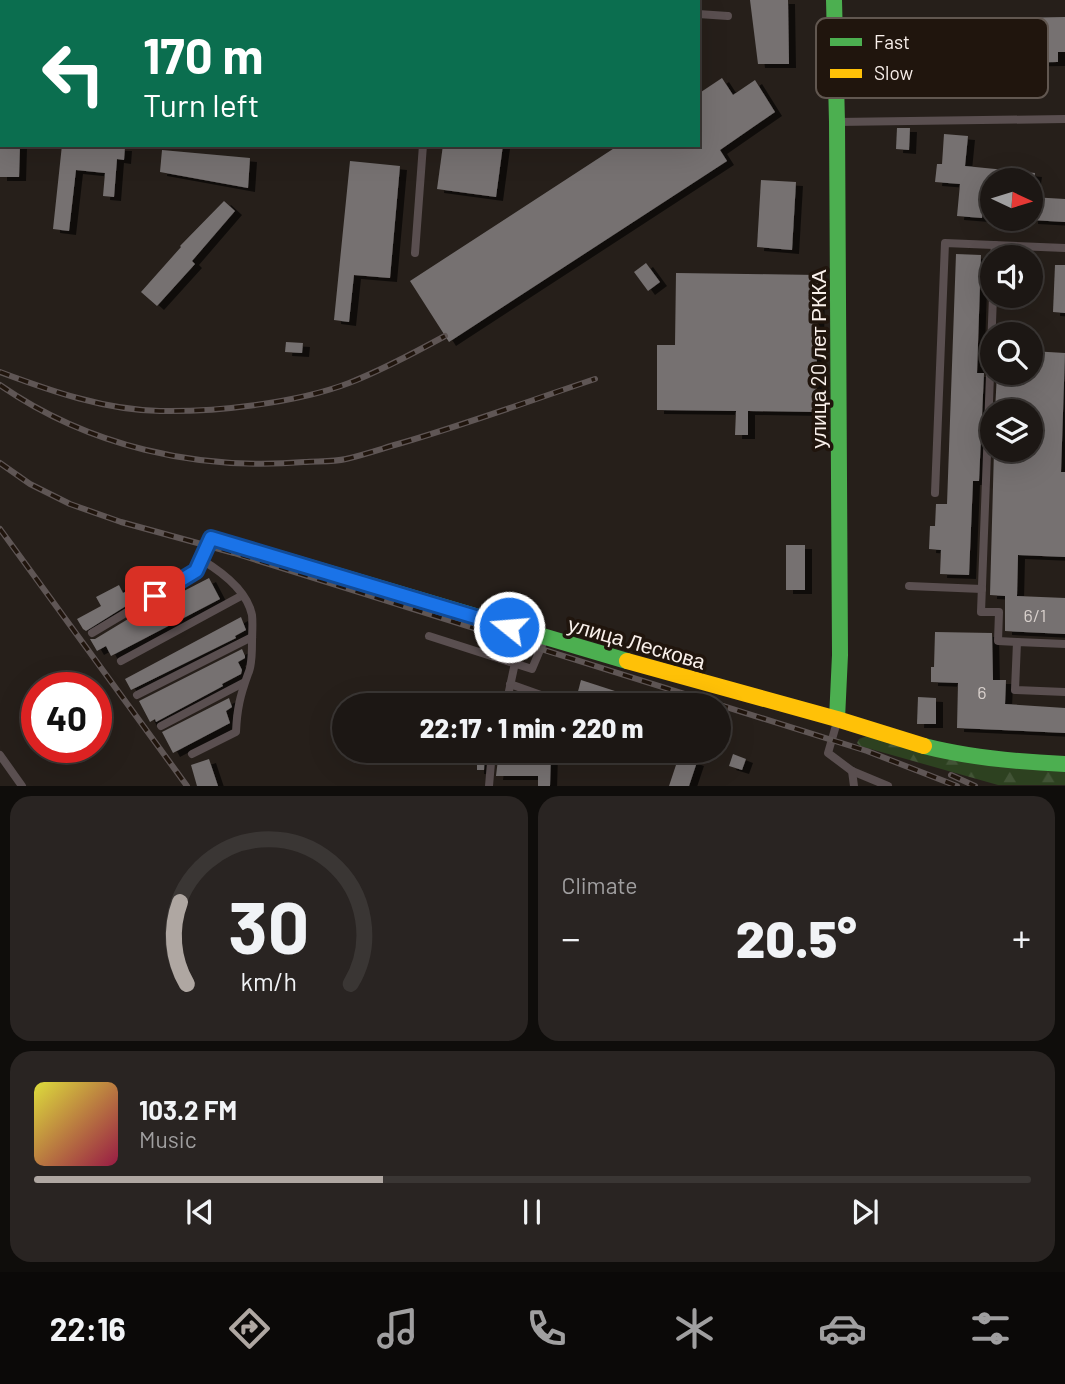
<!DOCTYPE html>
<meta charset="utf-8">
<style>
:root{--surface:#1c1714;--page:#292422;--text:#f1f3f6;--muted:#a09fa0;--line:#3a3634;--accent:#afa7a2}
body{margin:0;font-family:Barlow,sans-serif;background:var(--page);color:var(--text);height:100vh;display:flex;flex-direction:column;font-size:26px;white-space:nowrap}
*{box-sizing:border-box;margin:0}
p{font-size:23px;color:var(--muted)}
.icon{flex:none;width:38px;height:38px;fill:none;stroke:currentColor;stroke-width:2;stroke-linecap:round;stroke-linejoin:round}
.map{position:relative;height:786px;overflow:hidden}
.sheet{display:flex;flex-direction:column;gap:10px;padding:10px;background:#0f0d0b;flex:1}
.sheet>*{flex:none}
.top-card{position:absolute;left:0px;top:0px;width:700px;height:147px;box-shadow:0 7px 28px #0002,0 0 0 2px var(--line);background:#0b6e4f;color:#fff;overflow:hidden}
.needle{width:46px;rotate:94deg}
.controls{position:absolute;left:980px;top:168px;display:grid;gap:14px}
.controls a{display:grid;place-items:center;width:63px;height:63px;border-radius:50%;background:var(--surface);box-shadow:0 7px 28px #0002,0 0 0 2px var(--line);font-size:35px}
.speed{position:absolute;left:21px;top:672px;display:flex;gap:14px;font-size:35px;font-weight:700;text-align:center}
.speed>*{display:grid;place-content:center;width:91px;height:91px;border-radius:50%;background:var(--surface);box-shadow:0 7px 28px #0002,0 0 0 2px var(--line);line-height:1}
.speed .limit{border:10px solid #d22;background:#fff;color:#111}
.pin{position:absolute;display:grid;place-items:center;width:60px;height:60px;color:#fff;margin:-30px;border-radius:14px;box-shadow:0 4px 10px #0006}
.me{position:absolute;width:77px;margin:-38px;rotate:287deg;stroke-linejoin:round;filter:drop-shadow(0 0 5px #0008)}
.turn{display:flex;align-items:center;gap:24px;height:147px;padding:0 28px;font-size:32px}
.turn .icon{width:91px;height:91px;stroke-width:2.5}
.turn b{display:block;font-size:49px;line-height:60px}
.big{font-size:52px;font-weight:800;line-height:1.1}
.sheet .tile{flex:1;display:flex;flex-direction:column;justify-content:center;gap:10px;min-width:0;padding:0 24px;border-radius:21px;background:var(--page)}
.sheet .dial{align-items:center;gap:0}
.dial svg{height:182px;overflow:visible;fill:none;stroke:var(--line);stroke-width:7;stroke-linecap:round;text-anchor:middle}
.dial text{fill:var(--text);stroke:none}
.song{display:flex;align-items:center;gap:21px}
.cover{width:84px;height:84px;border-radius:10px;background:linear-gradient(135deg,hsl(60 70% 55%),hsl(340 70% 35%))}
.played{height:7px;border-radius:4px;background:linear-gradient(90deg,var(--accent) 35%,var(--line) 35%)}
.keys{display:flex;justify-content:space-around;direction:ltr}
.heat{display:flex;justify-content:space-between;align-items:center;font-size:38px;direction:ltr}
.sheet .tiles{flex:1;display:grid;gap:10px;grid-template-columns:1fr 1fr}
.tile:last-child{grid-column:span 2}
.trip{position:absolute;left:332px;top:693px;width:399px;height:70px;border-radius:35px;background:var(--surface);box-shadow:0 7px 28px #0002,0 0 0 2px var(--line);font-weight:800;line-height:70px;text-align:center}
.tabs{display:flex;height:112px;justify-content:space-around;align-items:center;background:#0b0908;color:var(--muted)}
.tabs .icon{width:49px;height:49px}
.tabs .current{color:var(--accent)}
.tabs b{font-size:32px;color:var(--text)}
.map>svg:first-child{display:block}
.forest{fill:url(#forest-firs)}
.building{fill:#767171;filter:url(#shadow)}
.lines{fill:none;stroke-linecap:round;stroke-linejoin:round}
.lane{stroke:#5a4f50;stroke-width:8}
.street{stroke:#5a4f50;stroke-width:16}
.fast{stroke:#4caf50;stroke-width:16}
.slow{stroke:#ffc107;stroke-width:16}
.rail-casing{stroke:#5f5655;stroke-width:6}
.rail{stroke:#20150d;stroke-width:3.5;stroke-dasharray:10;stroke-linecap:butt}
.route-casing{stroke:#114b97;stroke-width:18}
.route{stroke:#1a73e8;stroke-width:12}
.labels{text-anchor:middle;dominant-baseline:central;stroke-width:7;stroke-linejoin:round;paint-order:stroke}
.number-label{font-size:18px;fill:#d8d0cc}
.street-label{font-size:21px;fill:#f9f0eb;stroke:#20150d}
.key{fill:#20150d;stroke:#615750;stroke-width:2}
.key-label{font-size:19px;fill:#f9f0eb}
</style>
<div class="map">
<svg width="1065" height="786" viewBox="0 0 1065 786">
<defs>
<pattern id="forest-firs" width="22" height="20" patternUnits="userSpaceOnUse" patternTransform="scale(1.75)"><rect width="22" height="20" fill="#2d4120"/><path d="M5 1l3.5 6h-7zM16 11l3.5 6h-7z" fill="#425436"/></pattern>
<filter id="shadow"><feDropShadow dx="7" dy="4" stdDeviation="0" flood-color="#0009"/></filter>
</defs>
<rect width="100%" height="100%" fill="#261f1a"/>
<path class="forest" d="M867,736L1065,767V785H998L860,746L857,743L859,739Z"/>
<g class="building">
<path d="M750,0H788L789,64H758Z"/>
<path d="M1065,17V52H1058V62L941,64L940,19Z"/>
<path d="M722,78L733,95L755,80L775,112L720,150L727,161L449,342L410,281L619,145H698V94Z"/>
<path d="M897,128H910L909,150L896,149Z"/>
<path d="M944,134L968,136L965,166L1035,173L1034,180H992V187H985L982,218L957,216L960,184L935,182L937,164H942Z"/>
<path d="M0,145H20L19,177H0Z"/>
<path d="M62,145L125,147L124,160L117,159L114,197L103,196L105,173L76,170L69,231L53,229Z"/>
<path d="M443,145H503L496,197L437,189Z"/>
<path d="M162,150L250,158L248,188L160,172Z"/>
<path d="M350,161L400,166L390,278L354,275L349,322L334,320Z"/>
<path d="M761,180L796,182L792,250L757,247Z"/>
<path d="M1031,197L1065,199V222L1031,220Z"/>
<path d="M224,201L235,211L192,261L195,264L157,306L141,292L181,247L180,246Z"/>
<path d="M956,254L981,255L977,373H984L979,481H973L969,575L940,574L941,550L929,549L930,526H935L936,504H947Z"/>
<path d="M646,263L660,282L648,291L634,272Z"/>
<path d="M1055,265H1065V313L1053,312Z"/>
<path d="M676,273L818,275L816,412L748,411V435H735L736,411L657,410V345H675Z"/>
<path d="M286,342L303,343L302,353L285,352Z"/>
<path d="M1031,351L1065,353L1061,472H1065V557L1018,555L1017,596L1065,598V634L1005,631V596L990,595L994,450H1031V411H995L997,373H1031Z"/>
<rect x="786" y="545" width="19" height="45"/>
<path d="M209,578L220,599L111,656L106,646L97,651L90,639H95L148,607L149,609Z"/>
<path d="M119,585L123,593L137,586L142,596L86,631L83,629L77,619L101,606L96,597Z"/>
<path d="M241,617L246,630L235,636L236,638L131,690L125,679Z"/>
<path d="M935,632L992,633L993,680H1006L1005,704L1065,708V733L957,728L958,683L931,682V667H934Z"/>
<path d="M242,649L245,656V658L238,662L242,670L241,674L222,684L223,686L156,722L155,719L150,722L139,701Z"/>
<path d="M581,680L652,703L651,705H581L575,703Z"/>
<path d="M918,697L936,698V724H917Z"/>
<path d="M229,698L232,707L226,711L230,723L173,753L162,732Z"/>
<path d="M477,751H485L484,770H477Z"/>
<path d="M499,751H551L550,786H538V776H496Z"/>
<path d="M733,754L746,759L742,770L729,766Z"/>
<path d="M679,756L697,762L689,786H669Z"/>
<path d="M209,759L218,786H197L191,765Z"/>
</g>
<g class="lines">
<g class="lane">
<path d="M607,2V0"/>
<path d="M698,14L728,16"/>
<path d="M837,122L1065,119"/>
<path d="M415,253L423,145"/>
<path d="M994,257L995,245"/>
<path d="M993,296L981,612H999L998,641L1017,642"/>
<path d="M935,493L945,243L1065,248"/>
<path d="M909,586L982,589"/>
<path d="M92,633L196,571L203,557"/>
<path d="M429,636L532,669L545,638"/>
<path d="M1065,644L1017,642L1015,690L1065,692"/>
<path d="M121,661L241,596"/>
<path d="M510,684L569,705"/>
<path d="M137,695L252,637"/>
<path d="M506,705L515,663"/>
<path d="M837,722L828,753L852,771L888,786"/>
<path d="M161,726L243,683"/>
<path d="M192,754L236,732C237,709 240,696 248,674C252,666 252,652 252,642C252,634 253,624 252,615C247,591 222,572 202,560"/>
<path d="M0,755L22,786"/>
<path d="M852,771L854,786"/>
<path d="M489,786L492,751"/>
</g>
<g class="street">
<path d="M333,2V0"/>
<path d="M0,115H2"/>
</g>
<g class="fast">
<path d="M834,0L837,122L840,655L837,719"/>
<path d="M207,546L211,538L627,661"/>
<path d="M924,746C971,758 1017,762 1065,764"/>
</g>
<path class="slow" d="M627,661L837,719L924,746"/>
<g class="rail-casing">
<g id="rail">
<path d="M0,372C51,391 105,410 160,411C216,412 297,403 349,383C382,370 414,353 445,336"/>
<path d="M0,385C88,446 197,471 304,462C318,461 333,462 346,459C363,455 381,449 398,444C464,425 529,401 595,379"/>
<path d="M0,463L30,484L70,504L121,522L234,553L867,751L957,786"/>
<path d="M0,529L187,786"/>
<path d="M951,775L975,786"/>
</g>
</g>
<use href="#rail" class="rail"/>
</g>
<g class="lines">
<g class="route-casing">
<path id="route" d="M155,596L196,571L211,538L509,627"/>
</g>
<use href="#route" class="route"/>
</g>
<g class="labels">
<g class="number-label">
<text x="1035" y="615">6/1</text>
<text x="982" y="692">6</text>
</g>
<g class="street-label">
<text transform="translate(817 359) rotate(-90)">улица 20 лет РККА</text>
<text transform="translate(637 642) rotate(16)">улица Лескова</text>
</g>
</g>
<rect x="816" y="18" width="232" height="80" rx="10" class="key"/>
<rect x="830" y="38" width="32" height="8" fill="#4caf50"/>
<rect x="830" y="69" width="32" height="9" fill="#ffc107"/>
<g class="key-label">
<text x="874" y="49">Fast</text>
<text x="874" y="80">Slow</text>
</g>
</svg>
<div class="controls">
<a><svg class="needle" viewBox="-14 -14 28 28"><path d="M0-13l5 13h-10z" fill="#e53935"/><path d="M0 13l5-13h-10z" fill="#a09fa0"/></svg></a>
<a><svg class="icon" aria-label="sound" viewBox="0 0 24 24"><path d="M4 9h4l5-4v14l-5-4H4zM17 9q2 3 0 6"/></svg></a>
<a><svg class="icon" aria-label="search" viewBox="0 0 24 24"><circle cx="10" cy="10" r="6"/><path d="M15 15l6 6"/></svg></a>
<a><svg class="icon" aria-label="layers" viewBox="0 0 24 24"><path d="M12 4l9 5-9 5-9-5zM3 14l9 5 9-5"/></svg></a>
</div>
<div class="speed"><div class="limit">40</div></div>
<div class="pin" style="left:155px;top:596px;background:#d93025"><svg class="icon" aria-label="arrive" viewBox="0 0 24 24"><path d="M6 21V4h12l-3 4 3 4H6"/></svg></div>
<svg class="me" style="left:509px;top:627px" viewBox="-20 -20 40 40"><circle r="17" fill="#1a73e8" stroke="#fff" stroke-width="3"/><path d="M0-11L8 9 0 5-8 9z" fill="#fff"/></svg>
<div class="trip">22:17 · 1 min · 220 m</div>
<div class="top-card">
<div class="turn"><svg class="icon" aria-label="left" viewBox="0 0 24 24"><path d="M17 20v-9H6M10 6l-5 5 5 5"/></svg><div><b>170 m</b>Turn left</div></div>
</div>
</div>
<section class="sheet">
<div class="tiles">
<div class="tile dial"><svg viewBox="0 0 100 80">
<path d="M14 69A42 42 0 1 1 86 69"/>
<path d="M14 69A42 42 0 0 1 11 33" stroke="#afa7a2"/>
<text x="50" y="56" font-size="32" font-weight="700">30</text>
<text x="50" y="72" font-size="11">km/h</text>
</svg></div>
<div class="tile"><p>Climate</p>
<div class="heat"><a>−</a><b class="big">20.5°</b><a>+</a></div>
</div>
<div class="tile">
<div class="song"><i class="cover"></i><div><b>103.2 FM</b><p>Music</p></div></div>
<div class="played"></div>
<div class="keys"><svg class="icon" aria-label="previous" viewBox="0 0 24 24"><path d="M18 5L8 12l10 7zM5 5v14"/></svg><svg class="icon" aria-label="pause" viewBox="0 0 24 24"><path d="M8 5v14M16 5v14"/></svg><svg class="icon" aria-label="next" viewBox="0 0 24 24"><path d="M6 5l10 7-10 7zM19 5v14"/></svg></div>
</div>
</div>
</section>
<nav class="tabs">
<b>22:16</b>
<svg class="icon current" aria-label="directions" viewBox="0 0 24 24"><path d="M12 3l9 9-9 9-9-9zM9 14v-3h6M13 9l2 2-2 2"/></svg>
<svg class="icon" aria-label="music" viewBox="0 0 24 24"><path d="M9 18V5l10-2v13"/><circle cx="6" cy="18" r="3"/><circle cx="16" cy="16" r="3"/></svg>
<svg class="icon" aria-label="phone" viewBox="0 0 24 24"><path d="M5 4h4l2 5-3 2q2 4 5 5l2-3 5 2v4C11 20 4 13 5 4z"/></svg>
<svg class="icon" aria-label="climate" viewBox="0 0 24 24"><path d="M12 3v18M4 7l16 10M4 17L20 7"/></svg>
<svg class="icon" aria-label="car" viewBox="0 0 24 24"><path d="M5 17H2v-5l4-1 3-4h7l3 4 3 1v5h-3M9 17h6M6 11h13"/><circle cx="7" cy="17" r="2"/><circle cx="17" cy="17" r="2"/></svg>
<svg class="icon" aria-label="filters" viewBox="0 0 24 24"><path d="M4 7h16M4 17h16"/><circle cx="9" cy="7" r="2"/><circle cx="15" cy="17" r="2"/></svg>
</nav>
